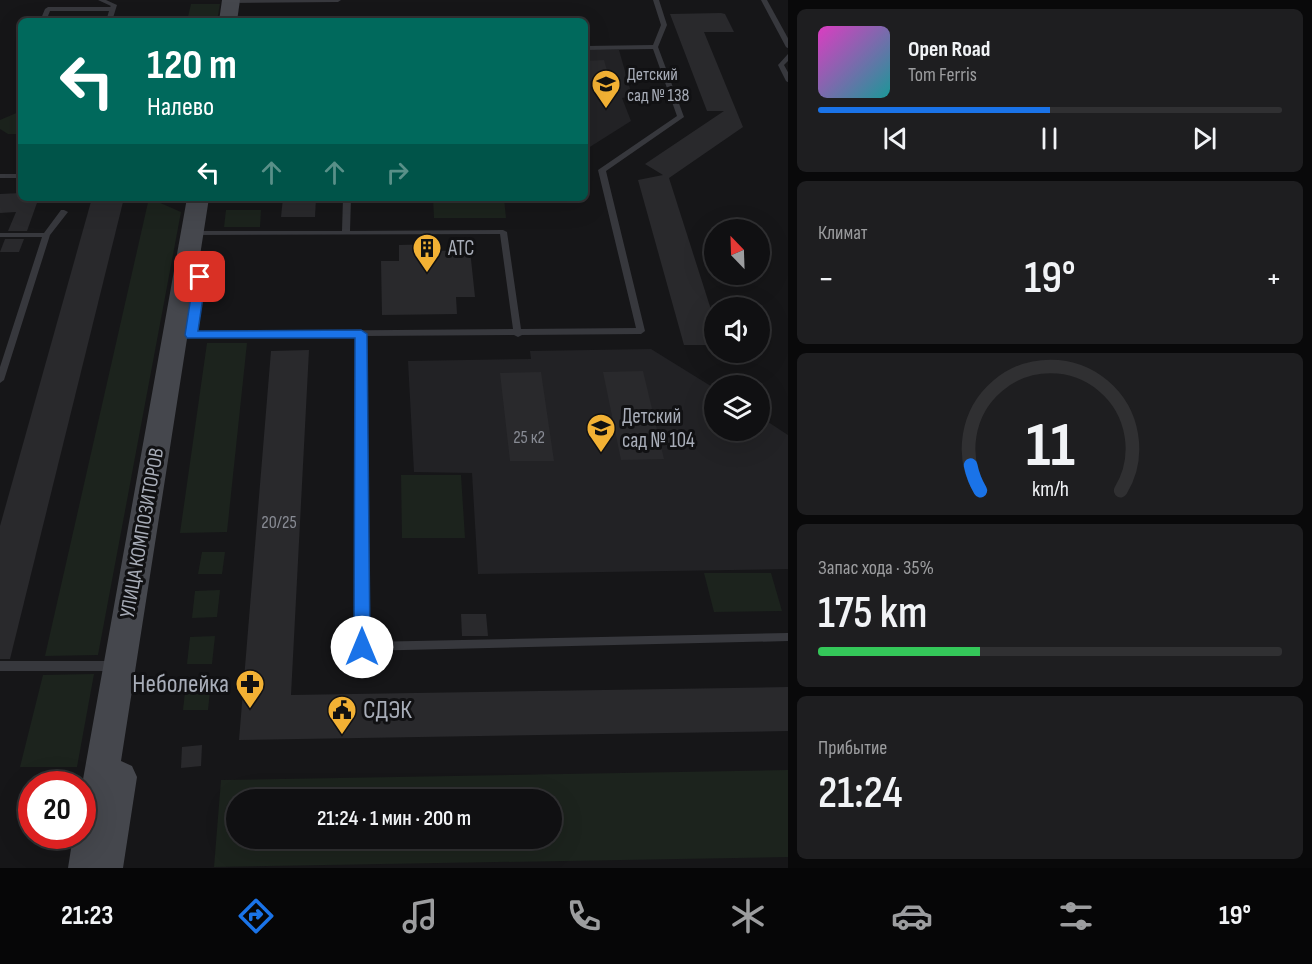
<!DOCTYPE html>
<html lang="ru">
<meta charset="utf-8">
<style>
:root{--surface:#101012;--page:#1e1e20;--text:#f1f3f6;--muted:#9c9d9f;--line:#303032;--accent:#1a73e8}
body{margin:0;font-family:"Sofia Sans Condensed",sans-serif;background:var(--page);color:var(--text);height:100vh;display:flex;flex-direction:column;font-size:22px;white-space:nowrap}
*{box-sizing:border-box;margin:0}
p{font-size:20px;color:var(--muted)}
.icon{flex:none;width:33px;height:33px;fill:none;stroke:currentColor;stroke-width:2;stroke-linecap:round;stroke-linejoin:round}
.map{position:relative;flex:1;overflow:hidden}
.sheet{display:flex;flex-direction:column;gap:9px;padding:9px;background:#09090a;width:524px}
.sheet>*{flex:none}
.guide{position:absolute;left:18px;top:18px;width:570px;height:183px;border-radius:9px;box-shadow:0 6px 24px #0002,0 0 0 2px var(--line);background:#00695c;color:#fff;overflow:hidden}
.needle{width:39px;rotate:337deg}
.fabs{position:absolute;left:704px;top:219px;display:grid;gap:12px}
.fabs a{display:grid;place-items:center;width:66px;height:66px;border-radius:50%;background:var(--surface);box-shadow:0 6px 24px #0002,0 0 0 2px var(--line);font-size:30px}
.speed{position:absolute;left:18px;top:771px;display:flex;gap:12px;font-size:30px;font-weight:700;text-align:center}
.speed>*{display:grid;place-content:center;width:78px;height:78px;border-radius:50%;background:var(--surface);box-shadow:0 6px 24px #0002,0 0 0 2px var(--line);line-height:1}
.speed .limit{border:9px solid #d22;background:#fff;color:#111}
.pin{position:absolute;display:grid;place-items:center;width:51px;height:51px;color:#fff;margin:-26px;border-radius:12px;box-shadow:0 3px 9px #0006}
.me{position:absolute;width:66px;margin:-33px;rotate:0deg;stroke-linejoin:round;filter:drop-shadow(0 0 4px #0008)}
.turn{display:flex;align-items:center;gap:21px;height:126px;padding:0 30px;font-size:27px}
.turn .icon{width:78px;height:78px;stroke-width:2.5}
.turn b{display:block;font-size:42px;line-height:51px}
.lanes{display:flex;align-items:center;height:57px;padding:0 30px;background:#0003;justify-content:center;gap:30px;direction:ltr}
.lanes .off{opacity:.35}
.big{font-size:45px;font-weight:600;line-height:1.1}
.sheet .card{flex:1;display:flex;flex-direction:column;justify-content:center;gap:9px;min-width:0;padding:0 21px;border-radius:9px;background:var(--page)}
.sheet .dial{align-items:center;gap:0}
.dial svg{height:156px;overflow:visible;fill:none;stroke:var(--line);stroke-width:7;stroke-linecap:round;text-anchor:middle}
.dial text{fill:var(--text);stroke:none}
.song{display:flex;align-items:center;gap:18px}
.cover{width:72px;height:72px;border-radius:9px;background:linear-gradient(135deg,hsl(310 70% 55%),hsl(180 70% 35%))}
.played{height:6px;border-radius:3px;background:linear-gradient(90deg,var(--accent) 50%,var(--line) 50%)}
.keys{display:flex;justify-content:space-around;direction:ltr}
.heat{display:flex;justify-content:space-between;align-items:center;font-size:33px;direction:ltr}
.charge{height:9px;border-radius:4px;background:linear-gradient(90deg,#34c759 35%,var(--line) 0)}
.trip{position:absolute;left:226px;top:789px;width:336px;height:60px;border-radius:30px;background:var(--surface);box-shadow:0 6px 24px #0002,0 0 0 2px var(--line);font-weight:600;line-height:60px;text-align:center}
.tab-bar{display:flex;height:96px;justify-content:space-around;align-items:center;background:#060607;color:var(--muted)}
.tab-bar .icon{width:42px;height:42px}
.tab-bar .active{color:var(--accent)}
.tab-bar b{font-size:27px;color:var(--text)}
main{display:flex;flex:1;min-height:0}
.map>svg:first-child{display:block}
.built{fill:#222225}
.green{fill:#1c231d;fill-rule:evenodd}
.building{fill:#29292c}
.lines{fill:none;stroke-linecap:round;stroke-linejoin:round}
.lane{fill:#37383d;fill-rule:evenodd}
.secondary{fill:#45474d;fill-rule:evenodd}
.route{fill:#1a73e8;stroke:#114b97;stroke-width:1.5}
.labels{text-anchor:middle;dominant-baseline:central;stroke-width:6;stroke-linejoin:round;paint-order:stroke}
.far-poi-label{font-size:18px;fill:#a8adb8;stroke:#111113;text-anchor:start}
.number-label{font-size:18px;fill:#888b94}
.poi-label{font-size:21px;fill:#a8adb8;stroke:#111113;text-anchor:start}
.street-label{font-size:21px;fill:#a8adb8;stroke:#111113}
.near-poi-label{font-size:26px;fill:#a8adb8;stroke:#111113;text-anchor:end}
</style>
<main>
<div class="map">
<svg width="789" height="868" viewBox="0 0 789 868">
<rect width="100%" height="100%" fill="#161618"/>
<g class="built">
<path d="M585,50H619L632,96L622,98L631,121L585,150Z"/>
<path d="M651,349L714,388V430H759V416L788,435V569L478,574L472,473L414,472L408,361L531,359L530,351Z"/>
</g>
<g class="green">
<path d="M191,4H220L217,21H187Z"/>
<path d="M21,111V134H8L0,129V120Z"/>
<path d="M149,198L181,212L98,655L45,656Z"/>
<path d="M433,198H504L506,218H434Z"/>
<path d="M226,210H261L260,227H224Z"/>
<path d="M207,343H247L227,532L180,533Z"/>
<path d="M401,475H461L465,538H402Z"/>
<path d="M202,552H225L222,574H198Z"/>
<path d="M704,573H771L782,611L714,612Z"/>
<path d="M220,590L217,617L192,618L195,591Z"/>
<path d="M215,636L212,664H187L190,637Z"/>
<path d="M94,674L77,767H20L43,675Z"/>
<path d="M211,682L208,710H183L186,683Z"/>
<path d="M788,770V857L214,867L221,780ZM237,800H552V838H237Z"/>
</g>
<g class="building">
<path d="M721,13L725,14L734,32H704L743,127L669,178L714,319V345H684L638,180L663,175L645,164L724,111H707L670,14Z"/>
<path d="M604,60L610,81H585V61Z"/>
<path d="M21,193V199L38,200L27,231H8L16,212L0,213V194Z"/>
<path d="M92,198H124L10,659H0V526Z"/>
<path d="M283,198H316L315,217H281Z"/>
<path d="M5,239H24L19,252H0Z"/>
<path d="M436,244V251L470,250L475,297H456L457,314L382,315L381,261H399V245Z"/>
<path d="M309,350L291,695L789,687V731L239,740L271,351Z"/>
<path d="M643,371L664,459L621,460L603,372Z"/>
<path d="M541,372L554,461H510L500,373Z"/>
<path d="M461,614H486L488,636H462Z"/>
<path d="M202,745L201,766L181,768L182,747Z"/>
</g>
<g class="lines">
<g class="lane">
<path d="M98,0H106L117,5L112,21H106L109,11H50L46,21H40L45,9L48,7H110L111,6Z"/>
<path d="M229,0H341L338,2L231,3L229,2Z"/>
<path d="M653,0H659L667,25L658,47L684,117L606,171L645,331L641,334L522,335L518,337L514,335L365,336L367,642L789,633V641L362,651L358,650L357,647V336L178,338L174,335L178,332L513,329L500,234L192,235L188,233L192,231H342L343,198H351L350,231L503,230L507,232L521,329L636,328L598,170L677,116L653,49L585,50V46L653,45L661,25Z"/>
<path d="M761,0H767L789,40V49L786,47Z"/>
<path d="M789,53V60L784,65L789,74V83L786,81L778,65Z"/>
<rect x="0" y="174" width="21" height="4"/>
<path d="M61,210H64L68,212L50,235L4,380L0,383V367L42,237H0V233H44Z"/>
<path d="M0,661H114L118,663L119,666L118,669L114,671H0Z"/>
</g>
<g class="secondary">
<path d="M222,0H240L237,21H219Z"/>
<path d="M187,198H209L121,761L132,766L137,777L123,868H68L73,836H82V785Z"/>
</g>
</g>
<path class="route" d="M200,274L206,277L198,331L361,330L367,334L370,647L367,651L362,653L356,651L354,647L355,338H187L185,335L194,277Z"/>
<defs>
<g id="school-pin" transform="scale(1.5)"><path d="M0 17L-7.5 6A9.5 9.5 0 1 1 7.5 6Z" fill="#f2b134" stroke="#111113"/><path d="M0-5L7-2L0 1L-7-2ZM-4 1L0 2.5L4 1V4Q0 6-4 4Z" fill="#111"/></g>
<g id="building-pin" transform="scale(1.5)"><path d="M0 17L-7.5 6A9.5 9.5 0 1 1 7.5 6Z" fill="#f2b134" stroke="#111113"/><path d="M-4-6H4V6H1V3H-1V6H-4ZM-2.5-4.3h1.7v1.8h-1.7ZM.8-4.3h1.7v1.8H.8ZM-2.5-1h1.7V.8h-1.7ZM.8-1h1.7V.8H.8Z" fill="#111"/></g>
<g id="pharmacy-pin" transform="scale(1.5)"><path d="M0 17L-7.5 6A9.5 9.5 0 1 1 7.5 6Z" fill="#f2b134" stroke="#111113"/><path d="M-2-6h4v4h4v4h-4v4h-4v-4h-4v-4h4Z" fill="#111"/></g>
<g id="civic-pin" transform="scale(1.5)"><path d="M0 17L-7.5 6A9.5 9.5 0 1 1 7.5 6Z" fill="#f2b134" stroke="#111113"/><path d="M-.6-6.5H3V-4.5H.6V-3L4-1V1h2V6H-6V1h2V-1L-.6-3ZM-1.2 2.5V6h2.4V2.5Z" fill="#111"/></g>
</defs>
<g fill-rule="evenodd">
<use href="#school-pin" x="606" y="84"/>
<use href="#building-pin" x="427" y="248"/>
<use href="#school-pin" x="601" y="428"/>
<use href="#pharmacy-pin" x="250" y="684"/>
<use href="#civic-pin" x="342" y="710"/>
</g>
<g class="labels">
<g class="far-poi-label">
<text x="627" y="74">Детский<tspan x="627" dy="21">сад № 138</tspan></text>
</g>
<g class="number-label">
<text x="529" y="437">25 к2</text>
<text x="279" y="522">20/25</text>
</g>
<g class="poi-label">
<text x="448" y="248">АТС</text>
<text x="622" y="416">Детский<tspan x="622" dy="24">сад № 104</tspan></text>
</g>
<g class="street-label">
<text transform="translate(142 533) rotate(-80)">УЛИЦА КОМПОЗИТОРОВ</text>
</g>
<g class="near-poi-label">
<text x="229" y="684">Неболейка</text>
<text x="363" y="710" text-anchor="start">СДЭК</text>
</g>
</g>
</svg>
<div class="fabs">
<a><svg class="needle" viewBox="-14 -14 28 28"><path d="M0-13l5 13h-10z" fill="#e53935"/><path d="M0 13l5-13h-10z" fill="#9c9d9f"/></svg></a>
<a><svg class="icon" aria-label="sound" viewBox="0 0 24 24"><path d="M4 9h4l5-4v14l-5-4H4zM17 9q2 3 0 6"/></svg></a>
<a><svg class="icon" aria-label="layers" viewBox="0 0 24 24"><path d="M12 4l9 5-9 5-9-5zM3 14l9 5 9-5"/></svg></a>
</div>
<div class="speed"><div class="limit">20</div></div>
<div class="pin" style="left:200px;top:277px;background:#d93025"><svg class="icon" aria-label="arrive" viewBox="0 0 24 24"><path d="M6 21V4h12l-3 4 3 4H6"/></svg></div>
<svg class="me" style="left:362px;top:647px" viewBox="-20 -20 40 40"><circle r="19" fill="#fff"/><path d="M0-13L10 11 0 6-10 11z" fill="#1a73e8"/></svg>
<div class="trip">21:24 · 1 мин · 200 m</div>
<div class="guide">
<div class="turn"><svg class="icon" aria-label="left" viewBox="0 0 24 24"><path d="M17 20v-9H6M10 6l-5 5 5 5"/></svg><div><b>120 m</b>Налево</div></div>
<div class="lanes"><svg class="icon" aria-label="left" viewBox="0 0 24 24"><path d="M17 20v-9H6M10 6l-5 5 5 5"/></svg><svg class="icon off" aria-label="ahead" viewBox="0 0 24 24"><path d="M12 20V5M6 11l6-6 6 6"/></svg><svg class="icon off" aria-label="ahead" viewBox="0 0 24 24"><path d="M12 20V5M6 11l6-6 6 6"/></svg><svg class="icon off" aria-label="right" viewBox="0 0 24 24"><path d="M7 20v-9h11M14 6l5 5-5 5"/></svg></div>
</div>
</div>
<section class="sheet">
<div class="card">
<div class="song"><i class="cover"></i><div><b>Open Road</b><p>Tom Ferris</p></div></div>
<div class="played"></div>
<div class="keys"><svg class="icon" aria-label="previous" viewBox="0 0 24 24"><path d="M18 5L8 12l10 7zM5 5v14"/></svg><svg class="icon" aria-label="pause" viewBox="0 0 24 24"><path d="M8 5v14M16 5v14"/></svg><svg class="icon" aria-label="next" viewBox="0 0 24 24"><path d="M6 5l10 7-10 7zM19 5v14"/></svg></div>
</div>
<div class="card"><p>Климат</p>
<div class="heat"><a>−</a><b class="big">19°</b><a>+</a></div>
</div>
<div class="card dial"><svg viewBox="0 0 100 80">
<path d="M14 69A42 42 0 1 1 86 69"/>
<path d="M14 69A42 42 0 0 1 9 56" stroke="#1a73e8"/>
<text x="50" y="56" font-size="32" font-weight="700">11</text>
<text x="50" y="72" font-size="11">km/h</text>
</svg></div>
<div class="card"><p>Запас хода · 35%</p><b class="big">175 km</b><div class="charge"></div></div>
<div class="card"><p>Прибытие</p><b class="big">21:24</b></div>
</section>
</main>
<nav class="tab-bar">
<b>21:23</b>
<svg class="icon active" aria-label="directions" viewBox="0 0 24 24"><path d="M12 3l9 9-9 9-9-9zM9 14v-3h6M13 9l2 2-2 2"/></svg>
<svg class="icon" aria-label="music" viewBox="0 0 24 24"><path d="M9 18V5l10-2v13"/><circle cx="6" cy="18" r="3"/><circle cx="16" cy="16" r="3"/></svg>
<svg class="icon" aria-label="phone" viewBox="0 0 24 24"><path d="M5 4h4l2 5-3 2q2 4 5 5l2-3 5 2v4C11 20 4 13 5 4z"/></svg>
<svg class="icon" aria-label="climate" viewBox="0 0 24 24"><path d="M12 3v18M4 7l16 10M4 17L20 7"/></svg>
<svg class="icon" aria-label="car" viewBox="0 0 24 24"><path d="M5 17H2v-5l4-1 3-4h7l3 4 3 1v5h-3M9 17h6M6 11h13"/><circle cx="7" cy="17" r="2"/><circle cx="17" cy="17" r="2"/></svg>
<svg class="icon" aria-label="filters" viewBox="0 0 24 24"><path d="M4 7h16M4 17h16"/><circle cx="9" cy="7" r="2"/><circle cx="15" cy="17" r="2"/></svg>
<b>19°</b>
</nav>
